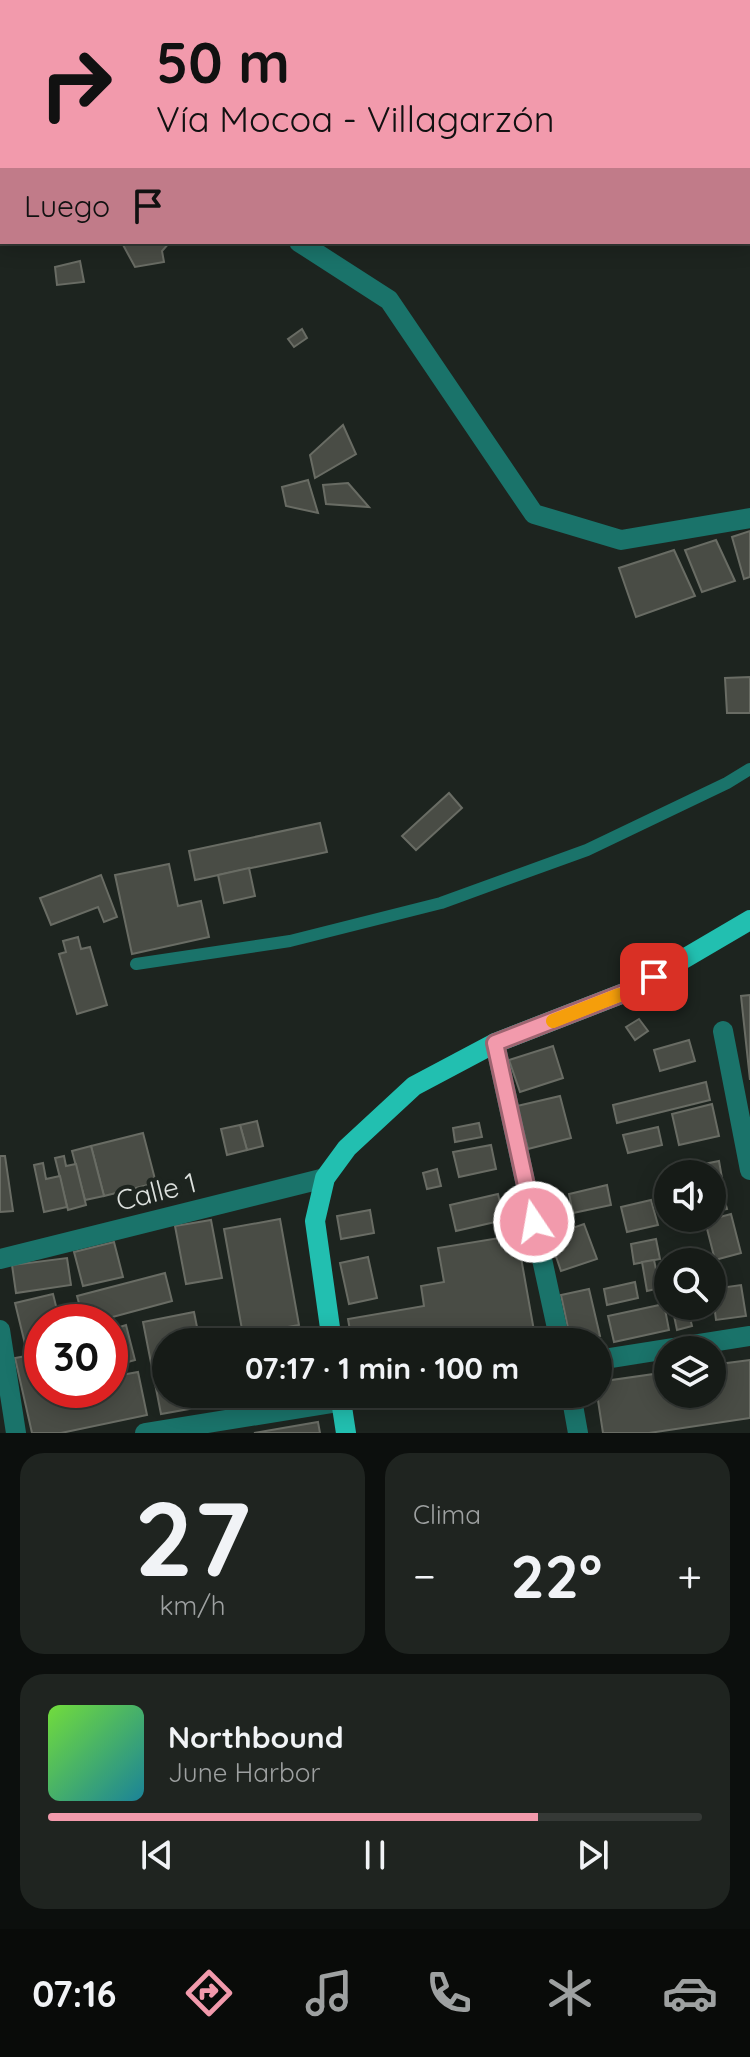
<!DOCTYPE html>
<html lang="es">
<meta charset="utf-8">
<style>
:root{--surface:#161b17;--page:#1f2420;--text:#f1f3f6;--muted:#9ea1a1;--line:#353936;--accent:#f29aac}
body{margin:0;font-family:Quicksand,sans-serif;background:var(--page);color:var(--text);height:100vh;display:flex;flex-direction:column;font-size:30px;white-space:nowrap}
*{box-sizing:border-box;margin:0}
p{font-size:26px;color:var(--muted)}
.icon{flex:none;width:44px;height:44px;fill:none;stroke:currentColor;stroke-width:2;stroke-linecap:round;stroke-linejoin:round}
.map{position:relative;height:1433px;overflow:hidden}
.panel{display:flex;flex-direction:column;gap:20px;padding:20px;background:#0c0f0d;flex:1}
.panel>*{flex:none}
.hud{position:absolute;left:0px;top:0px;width:750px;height:244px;box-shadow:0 4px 20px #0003,0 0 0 2px var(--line);background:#f29aac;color:#111;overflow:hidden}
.buttons{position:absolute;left:654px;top:1160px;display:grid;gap:16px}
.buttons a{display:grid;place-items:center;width:72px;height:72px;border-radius:50%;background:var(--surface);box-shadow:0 4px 20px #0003,0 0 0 2px var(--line);font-size:40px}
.speed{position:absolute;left:24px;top:1304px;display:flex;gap:16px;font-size:40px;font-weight:700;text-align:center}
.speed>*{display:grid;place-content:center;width:104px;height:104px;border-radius:50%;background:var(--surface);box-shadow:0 4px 20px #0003,0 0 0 2px var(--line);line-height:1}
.speed .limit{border:12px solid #d22;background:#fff;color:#111}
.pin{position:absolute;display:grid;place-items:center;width:68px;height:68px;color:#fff;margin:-34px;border-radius:16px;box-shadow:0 4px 12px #0006}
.me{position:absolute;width:88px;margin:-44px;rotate:348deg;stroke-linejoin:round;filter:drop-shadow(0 0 6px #0008)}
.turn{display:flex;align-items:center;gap:28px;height:168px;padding:0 24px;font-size:36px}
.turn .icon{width:104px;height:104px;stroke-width:2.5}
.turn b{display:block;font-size:56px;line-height:68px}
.then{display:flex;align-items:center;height:76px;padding:0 24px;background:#0003;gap:16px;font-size:30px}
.big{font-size:60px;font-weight:700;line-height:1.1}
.panel .tile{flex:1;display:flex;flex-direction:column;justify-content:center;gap:12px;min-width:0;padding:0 28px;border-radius:24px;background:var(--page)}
.panel .dial{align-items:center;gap:0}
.dial b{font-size:104px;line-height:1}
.song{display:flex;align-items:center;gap:24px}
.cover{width:96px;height:96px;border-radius:12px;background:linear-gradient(135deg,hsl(100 70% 55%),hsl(190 70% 35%))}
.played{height:8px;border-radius:4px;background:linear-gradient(90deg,var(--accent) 75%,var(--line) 75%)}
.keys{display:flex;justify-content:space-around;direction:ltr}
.heat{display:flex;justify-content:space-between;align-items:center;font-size:44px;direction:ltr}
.panel .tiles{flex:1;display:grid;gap:20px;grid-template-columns:1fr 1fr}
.tile:last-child{grid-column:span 2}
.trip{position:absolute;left:152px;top:1328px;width:460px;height:80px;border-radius:40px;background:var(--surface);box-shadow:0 4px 20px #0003,0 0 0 2px var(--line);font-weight:700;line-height:80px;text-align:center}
.tab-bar{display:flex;height:128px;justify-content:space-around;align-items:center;background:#090b09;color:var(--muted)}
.tab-bar .icon{width:56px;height:56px}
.tab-bar .current{color:var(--accent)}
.tab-bar b{font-size:36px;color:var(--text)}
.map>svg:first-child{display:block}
.building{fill:#494c45;stroke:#696c64;stroke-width:2}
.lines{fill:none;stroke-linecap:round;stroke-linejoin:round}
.lane{stroke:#1a736a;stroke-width:12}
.street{stroke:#1a736a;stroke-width:20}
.primary{stroke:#22bfb0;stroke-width:20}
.route-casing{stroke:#9d6470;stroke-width:20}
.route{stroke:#f29aac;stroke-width:14}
.slow{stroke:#f59e0b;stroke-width:14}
.labels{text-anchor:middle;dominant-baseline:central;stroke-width:8;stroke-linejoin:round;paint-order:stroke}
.street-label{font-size:28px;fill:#dde1de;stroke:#1d241f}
</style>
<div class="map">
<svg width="750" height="1433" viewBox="0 0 750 1433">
<rect width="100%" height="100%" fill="#1d241f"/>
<g class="building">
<path d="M103,242H170L162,251L164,262L135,267L122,243Z"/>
<path d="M80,261L84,282L57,285L55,267Z"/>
<path d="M302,329L307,338L294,347L288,339Z"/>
<path d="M343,425L356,454L315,478L310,455Z"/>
<path d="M308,480L318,513L286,506L282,487Z"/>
<path d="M348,483L369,507L326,504L323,485Z"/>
<path d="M750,531V577L744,579L732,537Z"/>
<path d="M716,540L735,581L702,592L685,550Z"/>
<path d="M674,550L695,596L636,617L619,568Z"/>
<path d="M750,677V713H727L725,678Z"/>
<path d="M449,793L462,808L416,850L402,836Z"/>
<path d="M320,823L327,852L195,880L189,851Z"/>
<path d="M169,864L178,906L201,901L209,937L132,954L115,875Z"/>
<path d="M249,868L255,896L224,903L218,875Z"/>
<path d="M101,875L117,917L104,922L98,907L51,925L40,898Z"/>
<path d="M78,937L81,949L90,947L107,1005L77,1014L59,954L66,952L63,941Z"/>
<path d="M750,995V1080L741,996Z"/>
<path d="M639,1019L648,1031L635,1040L626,1027Z"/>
<path d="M689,1040L695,1061L660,1071L654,1050Z"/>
<path d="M553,1046L563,1078L520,1092L509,1060Z"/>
<path d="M706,1082L710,1100L617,1123L613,1105Z"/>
<path d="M560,1096L571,1138L528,1149L517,1106Z"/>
<path d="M712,1104L719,1136L679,1145L672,1114Z"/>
<path d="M257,1121L263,1146L247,1150L240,1125Z"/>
<path d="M479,1123L482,1137L455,1142L453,1128Z"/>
<path d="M240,1125L247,1150L227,1155L221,1129Z"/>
<path d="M658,1127L662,1145L628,1153L623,1135Z"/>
<path d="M143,1133L156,1183L104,1196L91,1146Z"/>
<path d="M491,1145L496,1169L459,1177L453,1152Z"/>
<path d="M91,1146L104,1196L85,1200L72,1151Z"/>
<path d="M0,1156H5L13,1211L0,1212Z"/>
<path d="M64,1156L66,1166L76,1164L86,1205L68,1210L55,1158Z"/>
<path d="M719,1161L722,1178L712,1179V1174H690L689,1167Z"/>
<path d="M43,1163L46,1179L60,1176L67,1207L44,1212L34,1165Z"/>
<path d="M437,1169L441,1186L427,1189L423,1173Z"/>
<path d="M607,1185L611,1205L573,1213L569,1194Z"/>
<path d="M498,1194L504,1220L456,1231L450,1205Z"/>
<path d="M723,1194L727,1209L712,1212V1196Z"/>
<path d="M651,1200L658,1225L627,1232L621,1207Z"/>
<path d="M370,1210L374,1233L341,1239L337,1216Z"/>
<path d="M731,1214L741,1253L715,1260L705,1221Z"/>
<path d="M280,1219L299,1325L243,1335L224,1229Z"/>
<path d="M211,1220L222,1278L186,1284L175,1226Z"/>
<path d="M584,1224L597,1259L561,1271L549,1236Z"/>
<path d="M517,1235L536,1342H352L348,1319L424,1306L421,1286L444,1282L438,1248Z"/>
<path d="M656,1239L660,1259L634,1264L631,1244Z"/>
<path d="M114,1242L123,1277L83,1286L74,1252Z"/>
<path d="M368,1257L377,1298L349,1304L340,1263Z"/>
<path d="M67,1258L71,1285L16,1293L12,1265Z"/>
<path d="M654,1260L660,1288L647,1291L642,1262Z"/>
<path d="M165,1273L172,1301L94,1322H84L77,1296Z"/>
<path d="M635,1282L638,1298L607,1305L604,1289Z"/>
<path d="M741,1285L746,1316L716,1320L712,1289Z"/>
<path d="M589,1289L600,1336L571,1342L561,1295Z"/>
<path d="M53,1294L60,1322H42V1344L26,1348L15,1303Z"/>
<path d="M664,1304L669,1330L614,1342L608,1316Z"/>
<path d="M672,1306H687L692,1326L677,1330Z"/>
<path d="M194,1312L200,1342H166V1394H210L212,1405L161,1414L143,1322Z"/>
<path d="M126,1325L135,1360L110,1367V1330Z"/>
<path d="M42,1353V1390H110V1377L138,1372L147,1415L61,1433H32L15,1358Z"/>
<path d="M750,1360V1418L649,1433H603L597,1394L598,1382L668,1372V1394H712V1365Z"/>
<path d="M318,1422L320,1433H254Z"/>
</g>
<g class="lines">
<path class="lane" d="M136,964L290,941L441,903L587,850L727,783L750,769"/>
<g class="street">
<path d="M299,242L389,300L534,514L621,540L750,518"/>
<path d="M723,1031L750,1170"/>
<path d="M495,1043L560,1342"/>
<path d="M0,1259L325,1178"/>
<path d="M0,1330L16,1433"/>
<path d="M598,1360L750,1336"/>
<path d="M571,1394L578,1433"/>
<path d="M145,1433L388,1394"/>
</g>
<g class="primary">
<path d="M332,1342L315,1221L325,1178L347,1148L414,1086L495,1043L629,991L750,920"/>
<path d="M340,1394L346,1433"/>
</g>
</g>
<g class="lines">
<g class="route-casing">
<path id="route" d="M534,1222L495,1043L629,991L654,977"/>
</g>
<use href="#route" class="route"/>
<path class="slow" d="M553,1021L619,995"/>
</g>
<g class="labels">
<g class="street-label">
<text transform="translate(156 1191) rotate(-14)">Calle 1</text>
</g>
</g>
</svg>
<div class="buttons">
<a><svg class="icon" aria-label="sound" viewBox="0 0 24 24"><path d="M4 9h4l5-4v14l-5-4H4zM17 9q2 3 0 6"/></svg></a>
<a><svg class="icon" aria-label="search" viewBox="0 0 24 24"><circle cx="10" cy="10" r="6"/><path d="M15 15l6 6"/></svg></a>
<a><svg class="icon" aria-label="layers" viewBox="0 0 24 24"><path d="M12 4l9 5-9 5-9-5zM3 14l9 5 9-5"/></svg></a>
</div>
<div class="speed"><div class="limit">30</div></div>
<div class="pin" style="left:654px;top:977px;background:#d93025"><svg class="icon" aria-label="arrive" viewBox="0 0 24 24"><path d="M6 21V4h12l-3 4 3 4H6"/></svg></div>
<svg class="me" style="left:534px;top:1222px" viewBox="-20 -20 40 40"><circle r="17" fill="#f29aac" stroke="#fff" stroke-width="3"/><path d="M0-11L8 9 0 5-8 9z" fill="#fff"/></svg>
<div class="trip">07:17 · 1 min · 100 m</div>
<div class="hud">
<div class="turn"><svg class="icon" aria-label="right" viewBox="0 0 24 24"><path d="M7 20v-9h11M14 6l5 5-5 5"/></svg><div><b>50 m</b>Vía Mocoa - Villagarzón</div></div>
<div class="then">Luego<svg class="icon" aria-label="arrive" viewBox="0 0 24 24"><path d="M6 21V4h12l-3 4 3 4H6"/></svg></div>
</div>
</div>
<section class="panel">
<div class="tiles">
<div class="tile dial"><b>27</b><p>km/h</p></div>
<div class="tile"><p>Clima</p>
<div class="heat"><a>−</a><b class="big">22°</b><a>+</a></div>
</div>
<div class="tile">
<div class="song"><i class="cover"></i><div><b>Northbound</b><p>June Harbor</p></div></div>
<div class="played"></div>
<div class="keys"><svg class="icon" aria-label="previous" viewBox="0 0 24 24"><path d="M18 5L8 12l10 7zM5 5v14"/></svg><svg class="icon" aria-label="pause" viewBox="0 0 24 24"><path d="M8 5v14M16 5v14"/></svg><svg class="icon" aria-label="next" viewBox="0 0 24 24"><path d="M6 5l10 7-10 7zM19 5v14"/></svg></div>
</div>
</div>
</section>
<nav class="tab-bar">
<b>07:16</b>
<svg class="icon current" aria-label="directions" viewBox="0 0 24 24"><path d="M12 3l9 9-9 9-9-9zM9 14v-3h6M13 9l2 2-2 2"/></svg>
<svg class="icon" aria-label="music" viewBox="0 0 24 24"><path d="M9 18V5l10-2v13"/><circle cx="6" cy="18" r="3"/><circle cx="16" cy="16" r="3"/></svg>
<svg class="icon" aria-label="phone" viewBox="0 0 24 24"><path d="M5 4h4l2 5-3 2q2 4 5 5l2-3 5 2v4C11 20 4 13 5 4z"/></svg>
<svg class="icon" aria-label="climate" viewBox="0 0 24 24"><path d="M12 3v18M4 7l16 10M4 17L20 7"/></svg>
<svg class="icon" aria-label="car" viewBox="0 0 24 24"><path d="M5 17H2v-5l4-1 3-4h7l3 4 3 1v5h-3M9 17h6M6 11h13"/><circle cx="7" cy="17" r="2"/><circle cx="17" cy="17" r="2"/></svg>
</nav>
